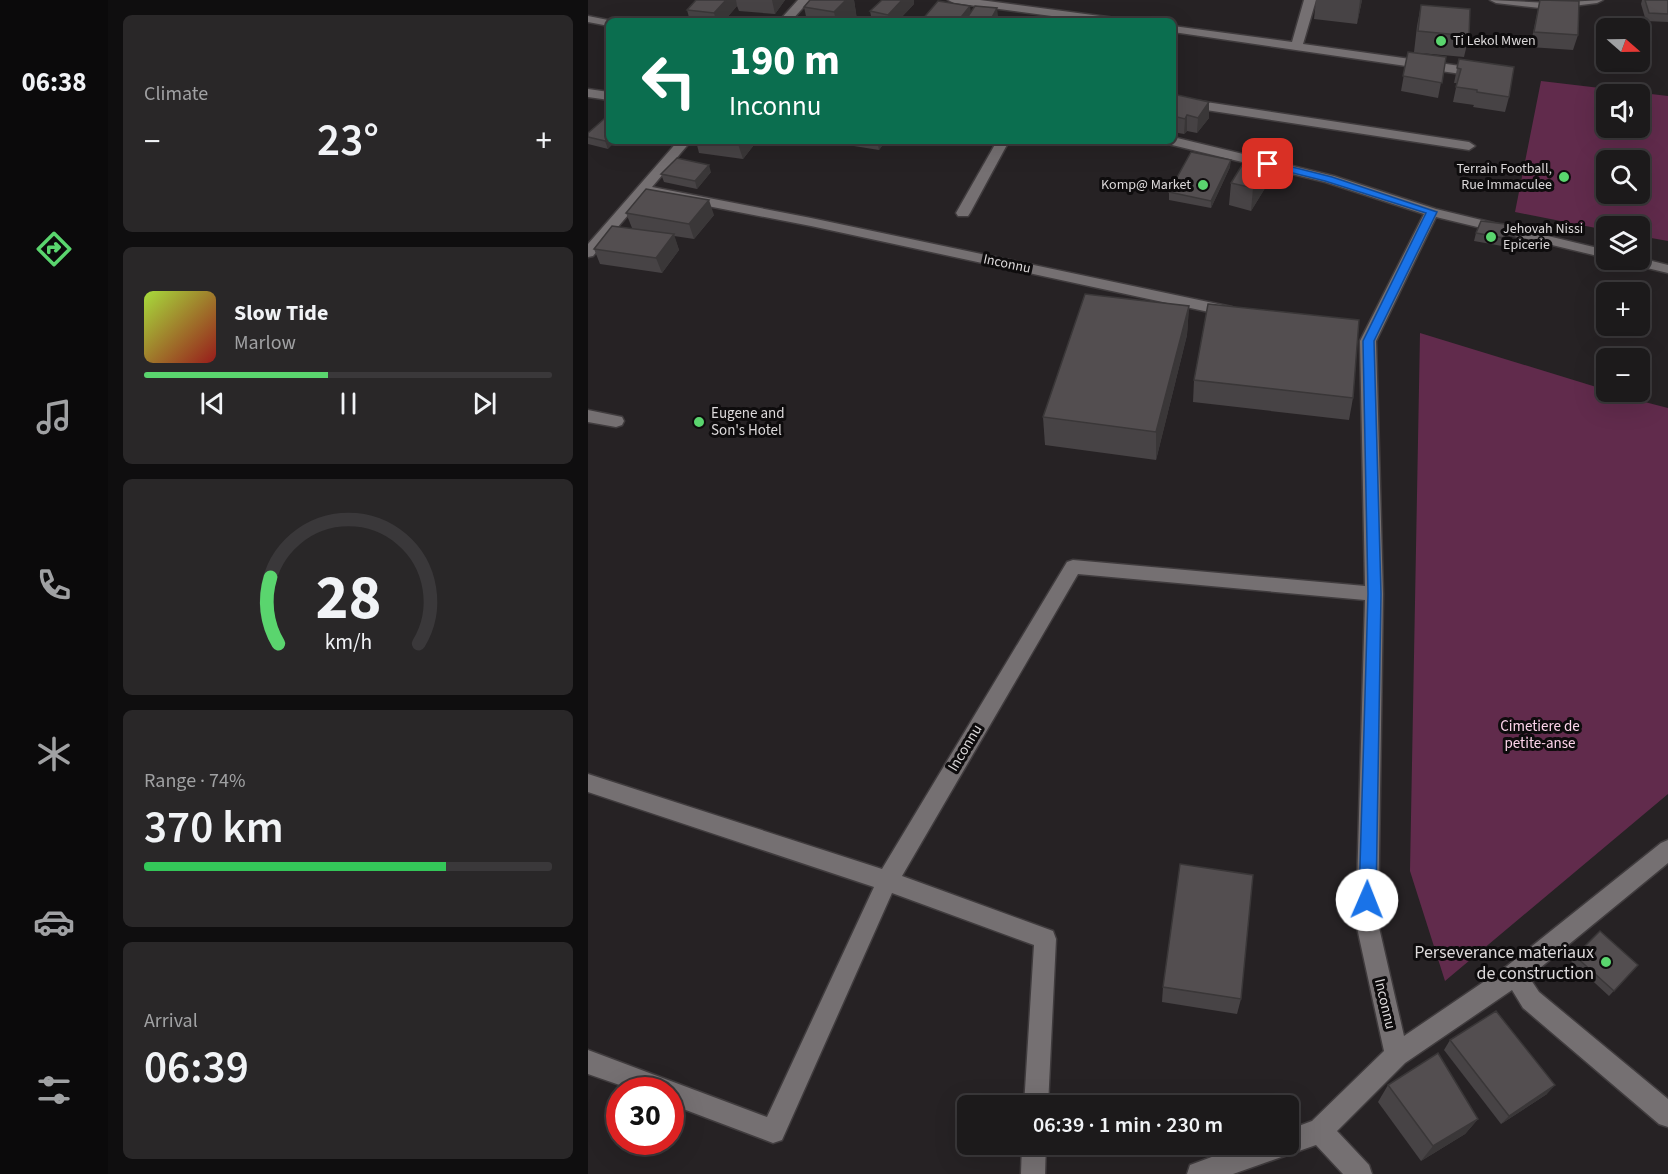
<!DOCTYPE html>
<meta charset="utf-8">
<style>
:root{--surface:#1c1a1b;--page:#292728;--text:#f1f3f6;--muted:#a0a1a3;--line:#3a383a;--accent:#5ad56e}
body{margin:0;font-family:"Source Sans 3",sans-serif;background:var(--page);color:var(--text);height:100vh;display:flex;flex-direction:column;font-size:22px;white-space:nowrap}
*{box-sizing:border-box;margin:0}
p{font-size:20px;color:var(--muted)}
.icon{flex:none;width:33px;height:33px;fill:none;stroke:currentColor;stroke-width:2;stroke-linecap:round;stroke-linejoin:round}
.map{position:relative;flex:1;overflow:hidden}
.sheet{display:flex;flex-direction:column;gap:15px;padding:15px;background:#0f0e0f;width:480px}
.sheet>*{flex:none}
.top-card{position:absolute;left:18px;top:18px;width:570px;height:126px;border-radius:9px;box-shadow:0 6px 24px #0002,0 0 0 2px var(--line);background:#0b6e4f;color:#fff;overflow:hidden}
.needle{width:39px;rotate:110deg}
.buttons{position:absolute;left:1008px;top:18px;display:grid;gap:12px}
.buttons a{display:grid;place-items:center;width:54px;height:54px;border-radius:9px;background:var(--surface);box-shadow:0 6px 24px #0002,0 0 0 2px var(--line);font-size:30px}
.speed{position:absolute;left:18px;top:1077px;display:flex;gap:12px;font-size:30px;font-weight:700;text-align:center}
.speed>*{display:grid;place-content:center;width:78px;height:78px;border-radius:50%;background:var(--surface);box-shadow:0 6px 24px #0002,0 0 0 2px var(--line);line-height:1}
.speed .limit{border:9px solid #d22;background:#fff;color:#111}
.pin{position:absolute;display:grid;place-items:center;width:51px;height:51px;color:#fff;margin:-26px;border-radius:12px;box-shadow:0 3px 9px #0006}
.me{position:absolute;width:66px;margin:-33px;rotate:1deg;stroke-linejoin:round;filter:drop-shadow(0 0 4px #0008)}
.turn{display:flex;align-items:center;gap:21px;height:126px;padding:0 24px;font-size:27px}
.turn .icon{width:78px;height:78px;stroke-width:2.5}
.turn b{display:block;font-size:42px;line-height:51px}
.big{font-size:45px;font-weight:600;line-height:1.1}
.sheet .tile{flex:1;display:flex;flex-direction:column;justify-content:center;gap:9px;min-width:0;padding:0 21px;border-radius:9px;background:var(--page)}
.sheet .dial{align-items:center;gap:0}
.dial svg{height:156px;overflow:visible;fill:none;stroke:var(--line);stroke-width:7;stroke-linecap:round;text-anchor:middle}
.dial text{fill:var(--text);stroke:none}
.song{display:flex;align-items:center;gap:18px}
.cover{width:72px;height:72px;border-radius:9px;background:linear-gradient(135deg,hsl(80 70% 55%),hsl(0 70% 35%))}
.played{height:6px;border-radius:3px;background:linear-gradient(90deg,var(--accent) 45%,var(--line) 45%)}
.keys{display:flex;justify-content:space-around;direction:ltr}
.heat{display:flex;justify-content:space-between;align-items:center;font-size:33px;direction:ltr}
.charge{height:9px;border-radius:4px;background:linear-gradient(90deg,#34c759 74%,var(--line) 0)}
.trip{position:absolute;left:369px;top:1095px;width:342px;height:60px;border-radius:9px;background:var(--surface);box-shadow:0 6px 24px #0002,0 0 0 2px var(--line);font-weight:600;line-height:60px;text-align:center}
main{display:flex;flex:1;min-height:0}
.tab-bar{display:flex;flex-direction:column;width:108px;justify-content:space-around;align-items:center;background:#0b0a0b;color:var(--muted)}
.tab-bar .icon{width:42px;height:42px}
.tab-bar .active{color:var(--accent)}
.tab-bar b{font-size:27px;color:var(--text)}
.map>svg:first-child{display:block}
.green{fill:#612b4c;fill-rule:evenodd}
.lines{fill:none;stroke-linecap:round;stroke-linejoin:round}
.minor-casing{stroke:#403c3e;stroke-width:3}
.minor{fill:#757072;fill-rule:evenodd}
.wall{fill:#474345}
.shaded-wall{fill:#3a3738}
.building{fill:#534e50;stroke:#3a3738;stroke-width:1.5}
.route{fill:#1a73e8;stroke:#114b97;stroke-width:1.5}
.poi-dot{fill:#5ad56e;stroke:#0e0c0d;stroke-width:2}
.labels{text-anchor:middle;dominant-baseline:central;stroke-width:6;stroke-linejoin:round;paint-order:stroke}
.far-poi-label{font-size:14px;fill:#dcd9da;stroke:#0e0c0d;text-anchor:start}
.far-street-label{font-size:14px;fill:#dcd9da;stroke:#0e0c0d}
.poi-label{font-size:15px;fill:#dcd9da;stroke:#0e0c0d;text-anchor:start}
.park-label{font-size:15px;fill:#fdd4ea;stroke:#0e0c0d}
.street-label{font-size:15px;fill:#dcd9da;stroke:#0e0c0d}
.near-poi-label{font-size:18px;fill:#dcd9da;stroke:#0e0c0d;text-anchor:end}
</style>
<main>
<nav class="tab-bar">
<b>06:38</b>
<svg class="icon active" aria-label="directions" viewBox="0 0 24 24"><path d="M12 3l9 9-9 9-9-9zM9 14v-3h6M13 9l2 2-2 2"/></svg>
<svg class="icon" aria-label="music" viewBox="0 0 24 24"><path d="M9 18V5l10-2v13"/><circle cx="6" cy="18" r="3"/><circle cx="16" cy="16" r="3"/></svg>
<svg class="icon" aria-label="phone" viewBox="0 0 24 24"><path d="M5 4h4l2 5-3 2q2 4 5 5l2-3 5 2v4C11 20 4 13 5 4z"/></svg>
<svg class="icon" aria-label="climate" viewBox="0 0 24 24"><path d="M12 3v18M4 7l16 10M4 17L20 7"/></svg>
<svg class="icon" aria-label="car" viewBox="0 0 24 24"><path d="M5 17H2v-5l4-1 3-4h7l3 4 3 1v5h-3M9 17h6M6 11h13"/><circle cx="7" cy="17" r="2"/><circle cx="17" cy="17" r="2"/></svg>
<svg class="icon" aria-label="filters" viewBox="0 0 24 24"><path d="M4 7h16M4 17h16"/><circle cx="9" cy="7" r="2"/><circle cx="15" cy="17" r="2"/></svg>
</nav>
<section class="sheet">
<div class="tile"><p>Climate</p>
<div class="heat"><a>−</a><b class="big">23°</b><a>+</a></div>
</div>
<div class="tile">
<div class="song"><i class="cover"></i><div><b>Slow Tide</b><p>Marlow</p></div></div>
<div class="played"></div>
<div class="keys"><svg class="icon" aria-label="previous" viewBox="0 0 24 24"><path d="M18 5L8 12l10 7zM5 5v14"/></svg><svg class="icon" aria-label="pause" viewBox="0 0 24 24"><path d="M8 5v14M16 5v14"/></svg><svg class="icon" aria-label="next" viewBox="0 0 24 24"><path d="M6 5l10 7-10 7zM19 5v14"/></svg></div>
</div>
<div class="tile dial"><svg viewBox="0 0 100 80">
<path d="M14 69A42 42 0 1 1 86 69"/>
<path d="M14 69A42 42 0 0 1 10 35" stroke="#5ad56e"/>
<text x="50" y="56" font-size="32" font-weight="700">28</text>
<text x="50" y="72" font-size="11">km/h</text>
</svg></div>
<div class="tile"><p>Range · 74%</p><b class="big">370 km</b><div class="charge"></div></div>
<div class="tile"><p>Arrival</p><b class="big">06:39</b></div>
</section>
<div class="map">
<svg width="1080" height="1174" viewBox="0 0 1080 1174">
<rect width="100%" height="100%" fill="#262224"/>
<g class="green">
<path d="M953,81L1080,96V241L1052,236V226H1018V230L927,212ZM1018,94H1052V128H1018ZM1018,160H1052V194H1018Z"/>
<path d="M832,333L1018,390V392L1080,408V794L857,981L822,871Z"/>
</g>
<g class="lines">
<g class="minor-casing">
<g id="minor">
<path d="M210,0H222L203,21H191Z"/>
<path d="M360,0H392L527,18L533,21H501L366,3Z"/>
<path d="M716,0H728L715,44L894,69L900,73L894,77L585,32V26L704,42Z"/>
<path d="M902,0L961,3L1015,0L1009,3L961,9L908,3Z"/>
<path d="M0,16L25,21H21V26L0,22Z"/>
<path d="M0,89L21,92V100L0,97Z"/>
<path d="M585,97L881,142L887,146L881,150L585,105Z"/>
<path d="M585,137L746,176L848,209L1018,250V258L848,217L788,341L795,594L790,923L816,1036L919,966L1073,843L1080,840V863L941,977L951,992L1080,1099V1127L1071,1124L935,1008L924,990L817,1063L749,1131L781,1165L784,1174H755L728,1145L645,1174H599L602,1165L659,1144H700V1130L724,1121L796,1051L768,923L777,600L490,574L314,876L465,931L468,939L460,1106H436L446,945L304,893L194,1140L185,1143L82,1104V1090H46L0,1074V1050L179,1117L286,887L0,792V774L294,869L479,562L485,560L777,586L772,341L836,214L737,182L580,144L579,141H585Z"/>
<path d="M90,141H103L64,187L223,218L644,307L651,312L644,317L223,226L58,194L5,256L0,257V244Z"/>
<path d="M409,141H421L382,213L380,216H370L368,213Z"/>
<path d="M1052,258L1080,265V273L1038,263L1036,260H1052Z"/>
<path d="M0,410L34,417L36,421L34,425L28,427L0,422Z"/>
<path d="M434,1144H458L457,1174H433Z"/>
</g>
</g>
<use href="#minor" class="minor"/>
</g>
<g class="wall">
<path d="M108,0H197L187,14L151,11L149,6L136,21H102L99,10Z"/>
<path d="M222,0H266L269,20L219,21L216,7Z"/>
<path d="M728,0H774L769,24L726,19Z"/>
<path d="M952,0L990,35L985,50L942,47Z"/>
<path d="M1054,0H1080V22L1058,21L1053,4Z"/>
<path d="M326,4L310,21H284L282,11Z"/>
<path d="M833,5L881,36L876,57L832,53L858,57L850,98L813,91L820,52H826L829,26Z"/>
<path d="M871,59L921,97L917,112L885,107L886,105L865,102L869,83H866Z"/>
<path d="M585,94L621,102V118L609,133L599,131L596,134L585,132Z"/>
<path d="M16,119L20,149L0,144V133Z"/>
<path d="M108,141H169L155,159L111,153Z"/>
<path d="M246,141H296V143L291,150L247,143Z"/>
<path d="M685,157L682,180L663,211L641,205L643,183Z"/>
<path d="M642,167L623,208L581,200V192Z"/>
<path d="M123,172L109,189L76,182L73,174Z"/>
<path d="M38,213L126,215L106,239L86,236L91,250L74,273L12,264L6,249L44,228Z"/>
<path d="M888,233L916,238L914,246L886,241Z"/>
<path d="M601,306L599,335L568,460L457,445L455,417Z"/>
<path d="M606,380L765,398L761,420L605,402Z"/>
<path d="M987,956L1050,965L1021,996L983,961Z"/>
<path d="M575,987L653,999L649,1014L574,1002Z"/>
<path d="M862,1040L959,1094L913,1124L856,1050Z"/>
<path d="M800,1085L890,1119L877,1134L833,1161L790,1102Z"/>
</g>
<g class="shaded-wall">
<path d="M138,0H148L149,6L136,21H128L126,13Z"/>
<path d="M184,0H197L187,14Z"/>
<path d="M258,0H266L269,20V21H248L246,12Z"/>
<path d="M314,0H326V4L310,21H301L300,15Z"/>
<path d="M772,0H774L769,24Z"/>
<path d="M382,6L383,13L377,21H370Z"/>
<path d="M409,8L410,16L407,21H402Z"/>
<path d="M621,102V118L609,133L610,118Z"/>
<path d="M599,115V131L596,134L597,119Z"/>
<path d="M21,137V141H28L20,149L17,141Z"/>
<path d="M149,141H169L155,159Z"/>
<path d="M289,141H296V143L291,150Z"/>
<path d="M685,157L682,180L663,211L665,188Z"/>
<path d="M643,160L642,167L623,208V201Z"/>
<path d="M121,165L123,172L109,189L107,181Z"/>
<path d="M121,200L126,215L106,239L101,224Z"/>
<path d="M86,234L91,250L74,273L68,258Z"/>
<path d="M601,306L599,335L568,460V432Z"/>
<path d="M967,1085L959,1094L913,1124L921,1116Z"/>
<path d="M890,1119L877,1134L833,1161L845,1146Z"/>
</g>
<g class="building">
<path d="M108,0H138L126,13L99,10Z"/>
<path d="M222,0H258L246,12L216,7Z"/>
<path d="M294,0H314L300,15L282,11Z"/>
<path d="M952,0L991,1L990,35L946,32Z"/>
<path d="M1057,0H1080V14L1061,13Z"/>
<path d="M350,1L382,6L370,21H333Z"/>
<path d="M833,5L882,9L881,36L830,31Z"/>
<path d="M387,6L409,8L402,21H377Z"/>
<path d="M820,52L858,57L854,83L815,76Z"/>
<path d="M871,59L926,67L921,97L889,92V90L868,87L873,69L869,68Z"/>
<path d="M585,94L621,102L610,118L599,115L597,119L585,116Z"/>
<path d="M16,119L21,120V137L17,141L0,137V133Z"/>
<path d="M603,152L643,160L623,201L581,192Z"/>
<path d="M662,152L685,157L665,188L643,183Z"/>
<path d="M89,158L121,165L107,181L73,174Z"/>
<path d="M58,189L121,200L101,224L38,213Z"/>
<path d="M893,221L917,224L916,238L888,233Z"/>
<path d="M24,226L86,234L68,258L6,249Z"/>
<path d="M497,294L601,306L568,432L455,417Z"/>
<path d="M620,304L771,320L765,398L606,380Z"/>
<path d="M592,864L665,875L653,999L575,987Z"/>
<path d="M1012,931L1050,965L1026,991L987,956Z"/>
<path d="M908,1011L967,1085L921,1116L862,1040Z"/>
<path d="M850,1053L890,1119L845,1146L800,1085Z"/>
</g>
<path class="route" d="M680,161L744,177L849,212L786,341L793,594L788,900L785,905L779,907L774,905L771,900L780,594L775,341L838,213L737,181L677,166V162Z"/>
<g class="poi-dot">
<circle cx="853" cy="41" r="6"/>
<circle cx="976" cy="177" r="6"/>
<circle cx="615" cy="185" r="6"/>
<circle cx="903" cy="237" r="6"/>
<circle cx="111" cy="422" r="6"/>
<circle cx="1018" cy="962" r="6"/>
</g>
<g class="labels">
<g class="far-poi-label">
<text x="865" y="41">Ti Lekol Mwen</text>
<text x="964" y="169" text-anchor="end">Terrain Football,<tspan x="964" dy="16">Rue Immaculee</tspan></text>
<text x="603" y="185" text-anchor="end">Komp@ Market</text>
<text x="915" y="229">Jehovah Nissi<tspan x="915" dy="16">Epicerie</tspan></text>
</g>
<g class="far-street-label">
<text transform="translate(419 264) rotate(12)">Inconnu</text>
</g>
<g class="poi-label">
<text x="123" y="413">Eugene and<tspan x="123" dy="17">Son's Hotel</tspan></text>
</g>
<g class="park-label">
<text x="952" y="726">Cimetiere de<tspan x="952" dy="17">petite-anse</tspan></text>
</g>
<g class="street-label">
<text transform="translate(377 748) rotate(-59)">Inconnu</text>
<text transform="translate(797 1004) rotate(77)">Inconnu</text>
</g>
<g class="near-poi-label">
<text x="1006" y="952">Perseverance materiaux<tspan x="1006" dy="21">de construction</tspan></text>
</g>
</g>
</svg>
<div class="buttons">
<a><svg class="needle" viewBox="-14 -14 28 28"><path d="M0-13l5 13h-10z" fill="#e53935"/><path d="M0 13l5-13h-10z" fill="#a0a1a3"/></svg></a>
<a><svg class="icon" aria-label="sound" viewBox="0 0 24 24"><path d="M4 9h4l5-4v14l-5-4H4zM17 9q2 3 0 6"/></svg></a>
<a><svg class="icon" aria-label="search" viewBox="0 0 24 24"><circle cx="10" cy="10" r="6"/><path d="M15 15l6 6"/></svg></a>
<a><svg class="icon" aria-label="layers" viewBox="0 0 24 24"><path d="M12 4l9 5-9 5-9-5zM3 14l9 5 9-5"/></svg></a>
<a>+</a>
<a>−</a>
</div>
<div class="speed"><div class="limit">30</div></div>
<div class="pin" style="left:680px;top:164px;background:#d93025"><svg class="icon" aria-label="arrive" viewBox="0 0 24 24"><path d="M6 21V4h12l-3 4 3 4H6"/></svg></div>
<svg class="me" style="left:779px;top:900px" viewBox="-20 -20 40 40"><circle r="19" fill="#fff"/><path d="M0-13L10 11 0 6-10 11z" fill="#1a73e8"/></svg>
<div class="trip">06:39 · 1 min · 230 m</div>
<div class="top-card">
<div class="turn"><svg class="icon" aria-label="left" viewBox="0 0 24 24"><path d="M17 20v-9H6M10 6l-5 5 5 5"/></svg><div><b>190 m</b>Inconnu</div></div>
</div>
</div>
</main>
